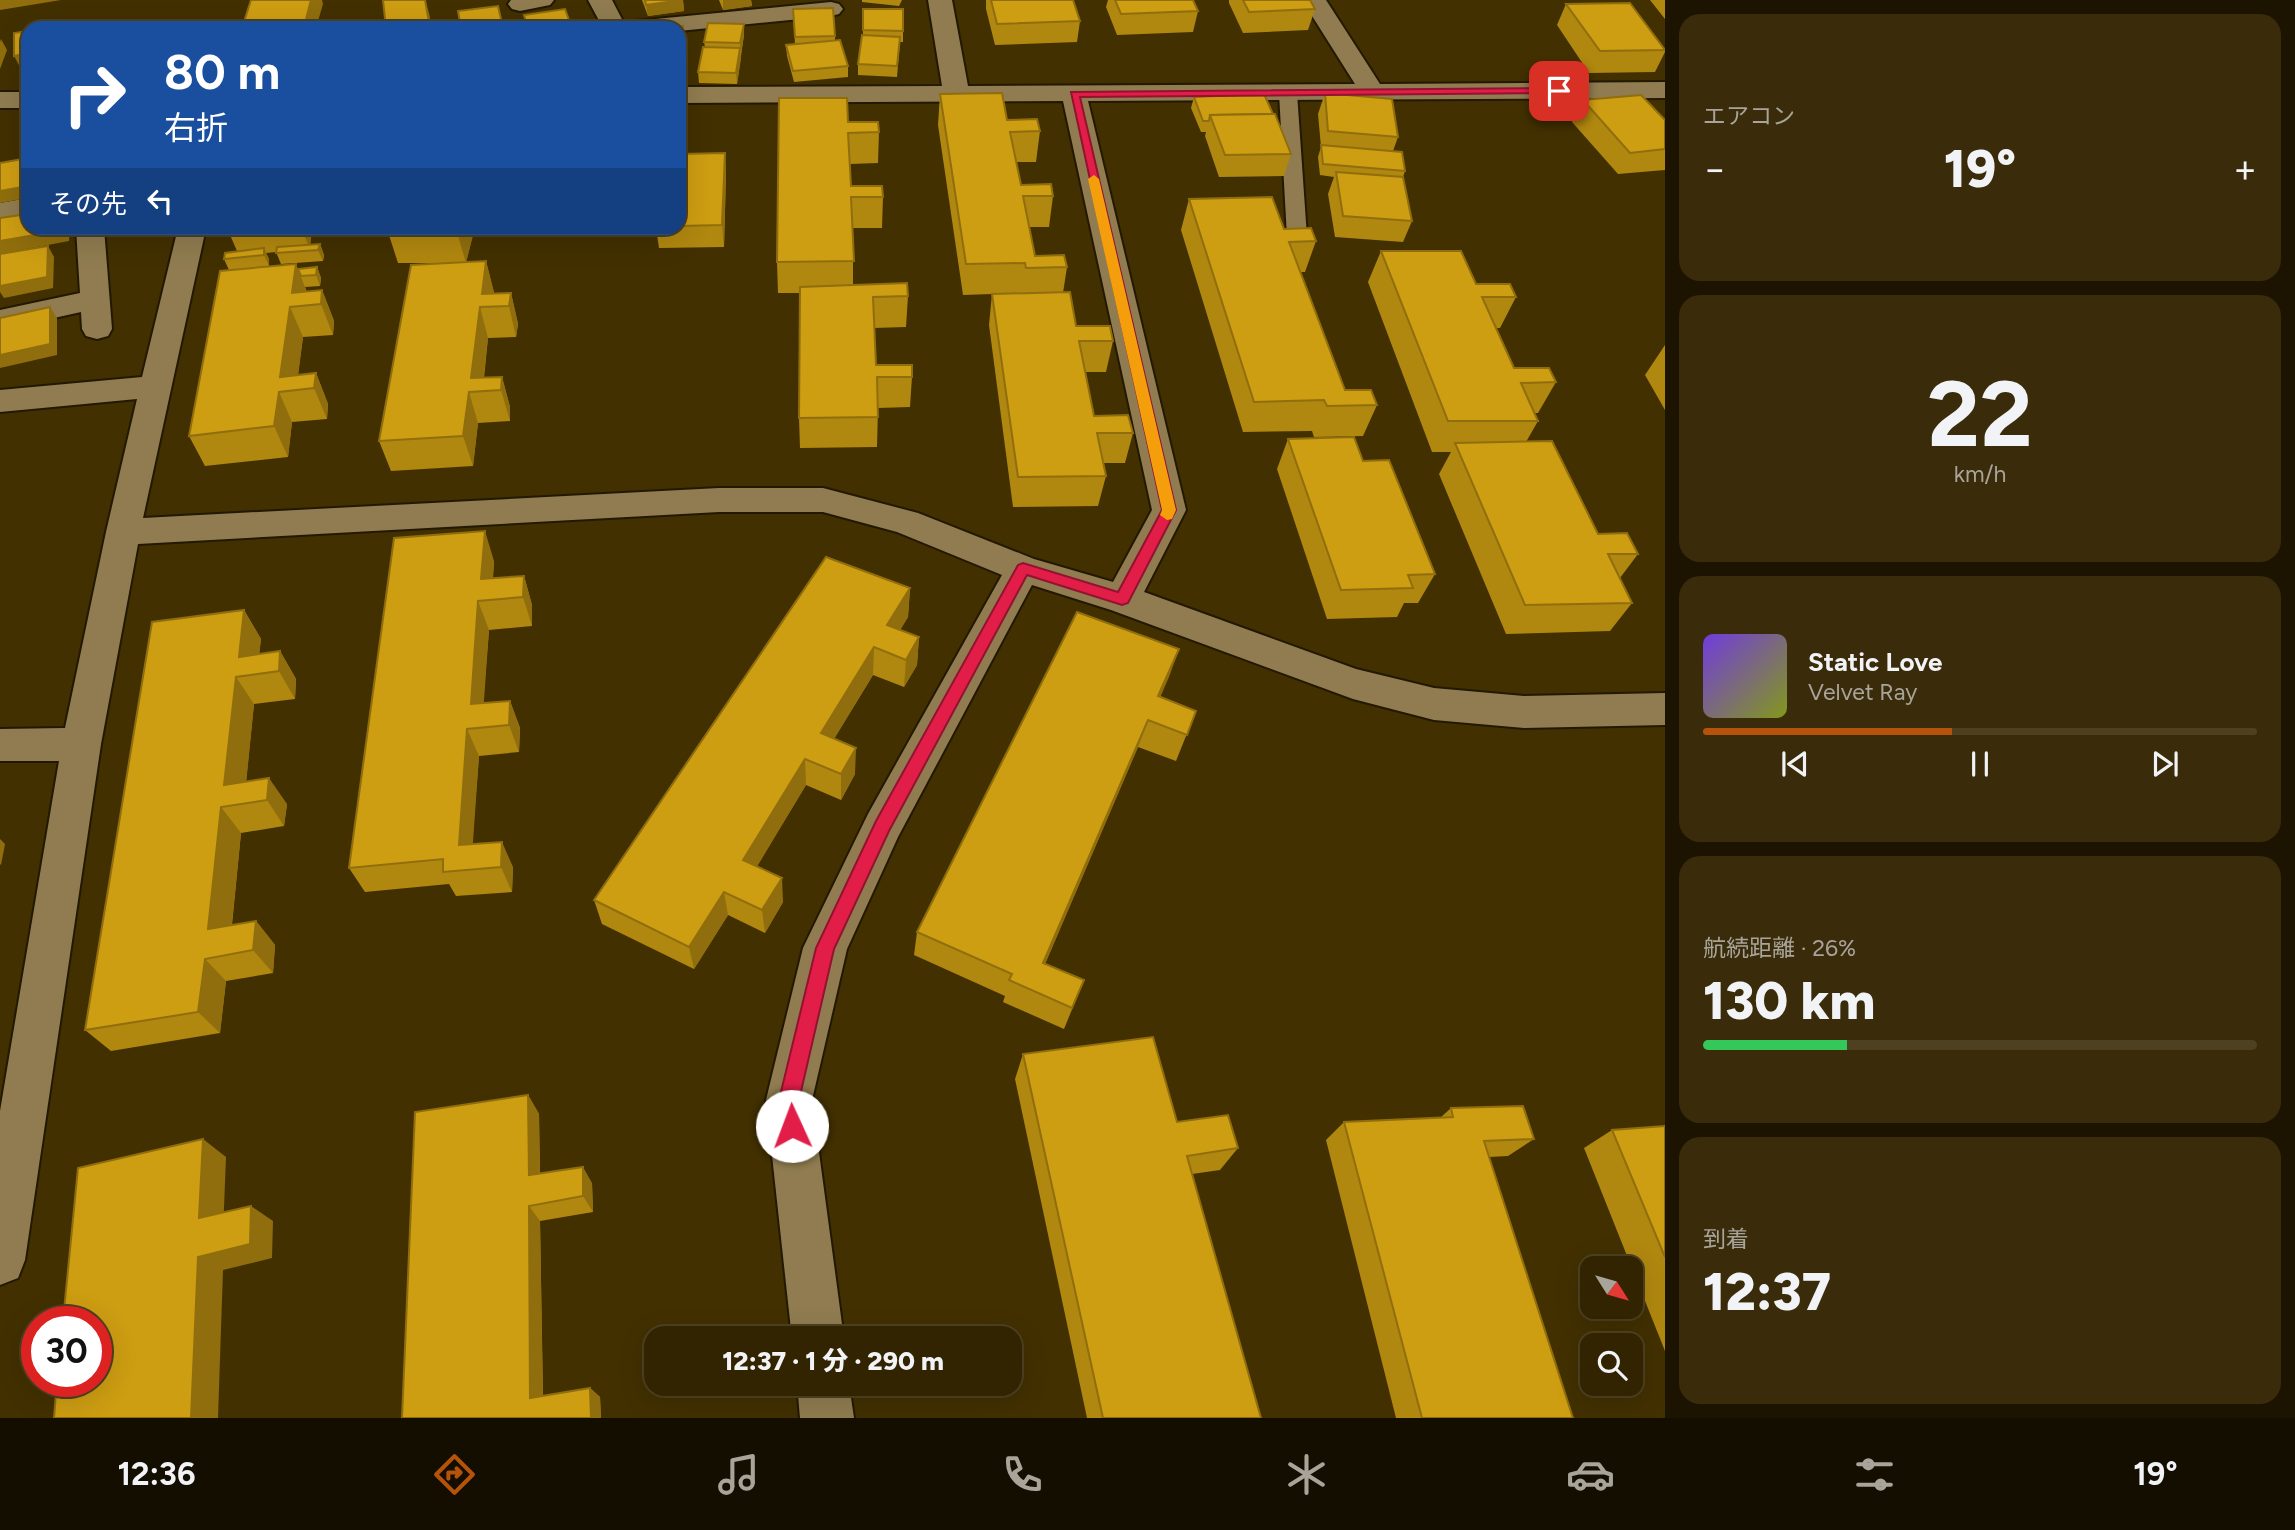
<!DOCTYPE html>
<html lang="ja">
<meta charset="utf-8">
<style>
:root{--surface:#322400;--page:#3a2c0a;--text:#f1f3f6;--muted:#a8a499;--line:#4d4122;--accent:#b45309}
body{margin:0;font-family:Figtree,"Noto Sans JP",sans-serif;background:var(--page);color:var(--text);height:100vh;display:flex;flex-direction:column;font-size:26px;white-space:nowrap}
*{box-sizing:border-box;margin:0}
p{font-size:23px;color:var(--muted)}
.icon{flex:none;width:38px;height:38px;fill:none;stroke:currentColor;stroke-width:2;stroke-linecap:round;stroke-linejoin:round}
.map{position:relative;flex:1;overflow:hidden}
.details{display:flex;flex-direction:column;gap:14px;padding:14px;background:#1c1400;width:630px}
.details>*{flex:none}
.top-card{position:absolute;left:21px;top:21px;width:665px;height:214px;border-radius:21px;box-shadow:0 7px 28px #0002,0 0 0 2px var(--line);background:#1a4fa0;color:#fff;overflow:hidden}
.needle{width:46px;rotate:127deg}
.controls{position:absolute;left:1580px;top:1256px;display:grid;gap:14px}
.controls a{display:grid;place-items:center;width:63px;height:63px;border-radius:14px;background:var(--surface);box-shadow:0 7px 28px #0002,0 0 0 2px var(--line);font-size:35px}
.speed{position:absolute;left:21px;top:1306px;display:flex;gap:14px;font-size:35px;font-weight:700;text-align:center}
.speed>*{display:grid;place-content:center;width:91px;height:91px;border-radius:50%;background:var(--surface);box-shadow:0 7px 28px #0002,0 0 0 2px var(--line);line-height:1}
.speed .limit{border:10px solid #d22;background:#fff;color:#111}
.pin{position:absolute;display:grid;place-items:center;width:60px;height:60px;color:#fff;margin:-30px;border-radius:14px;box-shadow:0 4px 10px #0006}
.me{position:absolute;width:77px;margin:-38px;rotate:358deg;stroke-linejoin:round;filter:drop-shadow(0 0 5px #0008)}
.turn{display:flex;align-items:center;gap:24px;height:147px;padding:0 28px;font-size:32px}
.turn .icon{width:91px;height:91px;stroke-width:2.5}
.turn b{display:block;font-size:49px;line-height:60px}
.then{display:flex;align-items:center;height:66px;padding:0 28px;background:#0003;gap:14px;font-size:26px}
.big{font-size:52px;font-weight:800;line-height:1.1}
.details .widget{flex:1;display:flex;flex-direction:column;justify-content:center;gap:10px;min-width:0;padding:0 24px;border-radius:21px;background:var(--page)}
.details .dial{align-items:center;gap:0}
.dial b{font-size:91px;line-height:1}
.song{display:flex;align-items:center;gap:21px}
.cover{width:84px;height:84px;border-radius:10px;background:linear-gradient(135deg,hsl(260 70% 55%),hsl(70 70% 35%))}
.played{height:7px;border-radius:4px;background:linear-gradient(90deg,var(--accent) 45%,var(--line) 45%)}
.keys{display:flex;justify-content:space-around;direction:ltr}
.heat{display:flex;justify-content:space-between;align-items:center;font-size:38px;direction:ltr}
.charge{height:10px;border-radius:5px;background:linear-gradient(90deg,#34c759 26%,var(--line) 0)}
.trip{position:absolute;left:644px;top:1326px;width:378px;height:70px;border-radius:21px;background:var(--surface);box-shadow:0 7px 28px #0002,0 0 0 2px var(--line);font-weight:800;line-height:70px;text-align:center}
.dock{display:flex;height:112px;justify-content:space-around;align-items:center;background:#140e00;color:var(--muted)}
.dock .icon{width:49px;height:49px}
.dock .active{color:var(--accent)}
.dock b{font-size:32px;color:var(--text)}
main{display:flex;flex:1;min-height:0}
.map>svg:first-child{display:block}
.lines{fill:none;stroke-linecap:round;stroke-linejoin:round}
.service-casing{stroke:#231903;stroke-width:4}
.minor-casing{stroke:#231903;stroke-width:4}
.service{fill:#907c50;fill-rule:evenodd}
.minor{fill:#907c50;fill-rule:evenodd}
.wall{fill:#b0870f}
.shaded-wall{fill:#906e0d}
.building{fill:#cd9d12;stroke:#906e0d;stroke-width:2}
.route{fill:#e11d48;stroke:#92132f;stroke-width:2}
.slow{fill:#f59e0b}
</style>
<main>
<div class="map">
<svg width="1665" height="1418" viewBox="0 0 1665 1418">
<rect width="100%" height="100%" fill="#423000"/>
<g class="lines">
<g class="service-casing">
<path id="service" d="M1288,88L1297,93L1307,237L1304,241H1290L1287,237L1279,93Z"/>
</g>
<g class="minor-casing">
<g id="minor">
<path d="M511,0H554L550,5L520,11L512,9L508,4Z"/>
<path d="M588,0H612L625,25L635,21L831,2L839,4L843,9L839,14L831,16L679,31V28H603Z"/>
<path d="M928,0H952L968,86L1355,84L1302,0H1326L1380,84L1665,82V98L1088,101L1186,510L1144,592L1356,669L1434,688L1524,696L1665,693V725L1524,728L1434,720L1353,699L1111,610L1032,585L898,837L847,949L812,1100L844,1339H792L766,1100L803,948L868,814L1002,575L897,532L823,512H719L138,544L101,744L25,1260L18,1278L0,1285V1111L59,761H0V729L65,728L106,532L137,399L0,412V390L142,377L178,228H206L143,518L719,488H823L918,513L1034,559L1113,582L1152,510L1063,101L679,103V87L942,86Z"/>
<rect x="0" y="92" width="28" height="16"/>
<path d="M28,198V214L0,219V203Z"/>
<path d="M76,228H104L112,329L108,336L97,339L86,336L82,329L81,312L0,330V310L80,293Z"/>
<path d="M797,1384H849L854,1418H800Z"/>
</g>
</g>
<use href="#service" class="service"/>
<use href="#minor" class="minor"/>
</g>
<g class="wall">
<path d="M642,0H683L684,11L648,16Z"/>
<path d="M719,0H751L752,6L723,10Z"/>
<path d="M862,0H902L899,6L862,2Z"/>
<path d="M986,0H1073L1080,21L1077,42L995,45L986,9Z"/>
<path d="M1108,0H1193L1198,11L1193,32L1117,35L1106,7Z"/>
<path d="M1229,0H1310L1315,9L1308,30L1243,33L1229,3Z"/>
<path d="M1650,0H1665V19Z"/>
<path d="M1566,4L1665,49V52L1655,72L1589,73L1557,25Z"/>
<path d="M793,9L835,36V41L848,66V77L794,82L787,56L786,45L795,44Z"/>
<path d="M863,9L903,31V42H900L897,77L858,75V64L863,35Z"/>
<path d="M744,24V35L737,84L699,83L698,72L705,47L704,42Z"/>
<path d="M1325,93L1398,137L1393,151L1405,171L1403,177L1412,221L1403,242L1335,237L1328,194L1334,177L1320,175L1318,157L1321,147L1318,114Z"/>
<path d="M940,94L1007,120L1040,131L1036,162H1016L1021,185L1053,196L1049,227H1029L1035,256L1067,267L1063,293L1076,326L1113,341L1106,372H1085L1094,416L1133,433L1125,463H1103L1106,476L1098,506L1013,507L989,325L992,294L963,295L938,125Z"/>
<path d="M1194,97L1291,154L1284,176L1219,177L1205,136L1206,132H1201L1191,108Z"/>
<path d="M1583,100L1665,120V170L1618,174L1572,122Z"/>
<path d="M848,122L879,132L878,163L850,164L851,186L883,197L882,228H853V285L908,296L906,327L874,328L876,365L912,377L910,407L878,408L877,447L800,448L799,418L800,293H778L777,262Z"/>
<path d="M725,153L726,174L724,247L659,248L656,228H679V154Z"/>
<path d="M1189,199L1284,229L1316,241L1305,272H1300L1345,390L1377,405L1363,436L1314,437L1312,431L1243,432L1181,230Z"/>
<path d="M227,228H312L310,245L320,244L324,255L323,261L281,264L276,252L266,253L269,259V266L298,269L317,267L321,278L320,286L305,287L307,292L322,290L334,321L333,335L303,337L298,375L316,373L328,404L327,419L292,422L288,457L205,466L189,436L229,270L224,259L237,251Z"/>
<path d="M389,228H505L504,231H474L466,262L486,261L494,293H511L518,324L516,337L488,338L484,378L502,377L510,407V421L478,423L473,466L391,471L379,441L451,263H398L388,232Z"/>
<path d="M1381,251L1516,297L1500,328H1496L1514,368L1556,382L1538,413H1534L1538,421L1526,442L1598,534L1638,554L1620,578L1632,603L1610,631L1506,634L1439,474L1451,452H1432L1368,282Z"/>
<path d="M1665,345V410L1645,375Z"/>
<path d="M1288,439L1363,461L1435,574L1418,603H1404L1397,617L1327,619L1277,469Z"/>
<path d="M494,561L493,579L524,576L532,605V626L489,630L483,703L510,701L520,728L519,752L479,756L472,844L513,867L512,892L456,896L449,884L365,892L349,868Z"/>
<path d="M910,588L908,617L900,630L919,637L917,665L904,687L873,675L834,739L855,774L841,800L806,785L757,866L783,902L765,933L728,915L694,969L602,924L594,900Z"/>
<path d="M244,610L261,639L259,654L280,651L296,679L295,699L254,704L246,782L287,804L284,826L241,833L232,925L256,921L275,945L273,973L226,981L220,1033L111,1051L85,1030Z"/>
<path d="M1179,649L1160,696L1196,711L1176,761L1138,747L1045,964L1084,980L1064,1029L1003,1002L1005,996L914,955L917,932Z"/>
<path d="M1023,1054L1238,1148L1220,1170L1192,1174L1261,1418H1087L1015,1079Z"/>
<path d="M528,1095L539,1114L540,1173L592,1183L593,1212L540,1221L543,1396L590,1388L600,1397L601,1418H402Z"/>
<path d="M1451,1108L1534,1139L1508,1156L1489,1157L1573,1418H1396L1326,1140L1344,1122L1440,1118Z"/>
<path d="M1665,1126V1351L1584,1148L1612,1130Z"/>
</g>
<g class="shaded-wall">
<path d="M0,0H61L0,10Z"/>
<path d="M311,0H322L323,4L316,28H304Z"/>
<path d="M425,0L429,13L432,28H430Z"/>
<path d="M683,0L684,11L648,16L646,5Z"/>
<path d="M723,0H751L752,6L723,10Z"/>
<path d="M744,24V35L741,54L740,43Z"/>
<path d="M683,26L685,47L679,72V42Z"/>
<path d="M1,39L7,50L0,69V42Z"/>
<path d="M740,48L741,59L737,84L736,73Z"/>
<path d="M28,53V65L20,67L14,56Z"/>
<path d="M725,153L726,174L724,247L722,225Z"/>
<path d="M28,186V198L0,203V191Z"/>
<path d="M63,228H70L69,241L0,254V241Z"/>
<path d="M301,228H312L310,249Z"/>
<path d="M458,228H473L474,231L466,263L457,232Z"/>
<path d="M320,244L324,255L323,261L318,250Z"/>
<path d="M48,246L54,257L53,288L4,298L0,292V286Z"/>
<path d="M264,248L269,259V266L264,255Z"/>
<path d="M486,261L494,292L492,307L482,294Z"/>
<path d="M296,264L308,295L292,293Z"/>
<path d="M317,267L321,278L320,286L316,275Z"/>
<path d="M322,290L334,321L333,335L321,304Z"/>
<path d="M511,293L518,324L516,337L509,306Z"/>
<path d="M50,307L57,318V355L0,368V355Z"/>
<path d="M290,307L303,337L296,390L280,377Z"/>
<path d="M480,307L488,338L482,391L471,378Z"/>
<path d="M316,373L328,404L327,419L314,388Z"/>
<path d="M502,377L510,407V421L501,390Z"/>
<path d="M279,392L292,422L288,457L274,426Z"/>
<path d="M469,392L478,423L473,466L463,436Z"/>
<path d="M485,531L494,561L491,600L481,579Z"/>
<path d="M524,576L532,605V626L523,597Z"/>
<path d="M910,588L908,617L886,653L887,625Z"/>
<path d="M478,601L489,630L482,728L471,704Z"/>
<path d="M244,610L261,639L257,674L239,657Z"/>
<path d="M919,637L917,665L904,687L906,660Z"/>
<path d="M874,647L873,675L821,760V733Z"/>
<path d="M1179,649L1169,677L1149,723L1158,696Z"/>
<path d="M280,651L296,679L295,699L279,671Z"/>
<path d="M236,677L254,704L244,804L224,785Z"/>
<path d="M510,701L520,728L519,752L509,725Z"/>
<path d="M1148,720L1138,747L1036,985L1043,963Z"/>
<path d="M467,729L479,756L471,870L459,845Z"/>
<path d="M856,748L855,774L841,800V774Z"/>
<path d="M805,759L806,785L746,885L743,860Z"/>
<path d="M269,778L287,804L284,826L267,800Z"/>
<path d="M221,807L241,833L229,952L208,929Z"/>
<path d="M0,839L5,844L1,865L0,864Z"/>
<path d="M502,842L513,867L512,892L501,867Z"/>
<path d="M782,878L783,902L765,933L762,910Z"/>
<path d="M724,892L728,915L694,969L689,947Z"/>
<path d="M256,921L275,945L273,973L253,950Z"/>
<path d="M205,959L226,981L220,1033L198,1012Z"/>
<path d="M528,1095L539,1114L540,1191L529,1175Z"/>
<path d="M203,1139L226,1157L223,1233L199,1218Z"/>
<path d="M583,1167L592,1183L593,1212L583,1196Z"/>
<path d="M251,1206L273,1221L272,1258L223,1270L218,1418H191L198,1257Z"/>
<path d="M529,1206L540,1221L543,1407L530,1398Z"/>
<path d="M590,1388L600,1397L601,1418H591Z"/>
</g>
<g class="building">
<path d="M251,0H311L304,27L242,28Z"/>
<path d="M383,0H425L430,28H386Z"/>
<path d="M645,0H682L646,5Z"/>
<path d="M991,0H1073L1080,21L997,24Z"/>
<path d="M1115,0H1193L1198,11L1121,14Z"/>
<path d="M1243,0H1310L1315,9L1249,12Z"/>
<path d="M1630,3L1665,50L1600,51L1566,4Z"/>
<path d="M498,6L503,28H461L458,11Z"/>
<path d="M833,8L835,36L795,37L793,9Z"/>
<path d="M565,9L572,28H528L524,15Z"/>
<path d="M863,9H903V31L863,30Z"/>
<path d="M77,22V28H44Z"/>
<path d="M159,23L160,28H135Z"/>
<path d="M708,23L744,24L740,43L704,42Z"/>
<path d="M636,25L683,26L679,42V28H635Z"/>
<path d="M28,31V53L14,56V33Z"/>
<path d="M862,35L900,37L897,66L858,64Z"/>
<path d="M840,40L848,66L793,71L786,45Z"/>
<path d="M703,47L740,48L736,73L698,72Z"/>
<path d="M1002,93L1007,120L1037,119L1040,131L1010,132L1021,185L1051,184L1053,196H1023L1035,256L1064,255L1067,267L1026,268L1025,263L966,264L940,94Z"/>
<path d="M1325,93L1392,99L1398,137L1328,131Z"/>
<path d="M1264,94L1273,114L1210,115L1209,121H1203L1194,97Z"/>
<path d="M1641,95L1665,120V149L1630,153L1583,100Z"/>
<path d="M779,98H847L848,122H878L879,132L848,133L851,186H882L883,197H851L854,261L777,262Z"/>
<path d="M1275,114L1291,154L1225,155L1210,115Z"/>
<path d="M1321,145L1402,152L1405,171L1323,164Z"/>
<path d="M725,153L722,225L679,226V154Z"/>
<path d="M28,158V186L0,191V163Z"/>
<path d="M1336,172L1403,177L1412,221L1343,216Z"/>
<path d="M1272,197L1284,229L1311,228L1316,241L1289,242L1345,390H1371L1377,405L1327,406L1324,400L1254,402L1189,199Z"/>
<path d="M28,214V228H63V230L0,241V218Z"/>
<path d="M389,228H458L457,232H388Z"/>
<path d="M320,244L318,250L276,253L277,247Z"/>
<path d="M48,246L47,277L0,286V254Z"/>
<path d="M264,248V255L224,259L225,253Z"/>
<path d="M1381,251H1461L1476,284H1510L1516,297H1482L1514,368H1549L1556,382L1521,383L1538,421H1448Z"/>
<path d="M486,261L482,294L511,293L509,306L480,307L471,378L502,377L501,390L469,392L463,436L379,441L411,265Z"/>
<path d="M296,264L292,293L322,290L321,304L290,307L280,377L316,373L314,388L279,392L274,426L189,436L220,271Z"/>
<path d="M317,267L316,275L301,276L298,269Z"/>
<path d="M907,283L908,296L873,297L876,365H912V377H877L878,417L799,418L800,287Z"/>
<path d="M1070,292L1076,326H1110L1113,341H1079L1094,416L1128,415L1133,433H1097L1106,476L1018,477L992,294Z"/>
<path d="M50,307V344L0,355V318Z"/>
<path d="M1354,437L1363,461L1389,460L1435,574L1408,575L1413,588L1341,590L1288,439Z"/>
<path d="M1552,441L1598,534L1627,533L1638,554H1608L1632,603L1525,605L1455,443Z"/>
<path d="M485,531L481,579L524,576L523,597L478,601L471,704L510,701L509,725L467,729L459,845L502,842L501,867L443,872V859L349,868L394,538Z"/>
<path d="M826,557L910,588L887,625L919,637L906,660L874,647L821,733L856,748L841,774L805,759L743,860L782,878L762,910L724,892L689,947L594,900Z"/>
<path d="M244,610L239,657L280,651L279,671L236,677L224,785L269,778L267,800L221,807L208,929L256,921L253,950L205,959L198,1012L85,1030L152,622Z"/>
<path d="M1077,612L1179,649L1158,696L1196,711L1187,735L1148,720L1043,963L1084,980L1072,1008L1009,980L1012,974L917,932Z"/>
<path d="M1153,1037L1177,1122L1228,1115L1238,1148L1187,1156L1261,1418H1103L1023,1054Z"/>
<path d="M528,1095L529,1175L583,1167V1196L529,1206L530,1398L590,1388L591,1418H402L415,1112Z"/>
<path d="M1523,1106L1534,1139L1484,1141L1573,1418H1422L1344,1122L1453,1117L1451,1108Z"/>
<path d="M1665,1126V1257L1612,1130Z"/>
<path d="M203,1139L199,1218L251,1206L250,1244L198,1257L191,1418H54L57,1381H96V1321H63L78,1168Z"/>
</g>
<path class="route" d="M1559,88L1564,91L1563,93L1080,97L1176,510L1128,603L1122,605L1027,575L889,831L834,949L799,1100L802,1126L799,1133L792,1136L785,1133L779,1100L816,948L876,821L1018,565L1023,563L1118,592L1162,510L1071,92Z"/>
<path class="slow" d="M1094,175L1099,179L1176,510L1172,519L1167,520L1160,515L1162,510L1088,179Z"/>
</svg>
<div class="controls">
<a><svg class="needle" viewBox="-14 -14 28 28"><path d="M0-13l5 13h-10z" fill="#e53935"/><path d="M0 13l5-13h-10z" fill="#a8a499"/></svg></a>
<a><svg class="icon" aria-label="search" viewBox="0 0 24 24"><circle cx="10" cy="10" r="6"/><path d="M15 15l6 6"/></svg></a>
</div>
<div class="speed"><div class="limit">30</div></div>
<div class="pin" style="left:1559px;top:91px;background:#d93025"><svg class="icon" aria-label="arrive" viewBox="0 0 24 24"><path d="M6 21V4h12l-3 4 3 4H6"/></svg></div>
<svg class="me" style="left:792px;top:1126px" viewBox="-20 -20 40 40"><circle r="19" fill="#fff"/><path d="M0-13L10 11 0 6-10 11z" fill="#e11d48"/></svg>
<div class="trip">12:37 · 1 分 · 290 m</div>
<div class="top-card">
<div class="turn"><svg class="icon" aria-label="right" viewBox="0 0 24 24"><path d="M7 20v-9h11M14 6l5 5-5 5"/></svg><div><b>80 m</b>右折</div></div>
<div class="then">その先<svg class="icon" aria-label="left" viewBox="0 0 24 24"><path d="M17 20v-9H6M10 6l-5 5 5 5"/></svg></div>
</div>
</div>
<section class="details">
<div class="widget"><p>エアコン</p>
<div class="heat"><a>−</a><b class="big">19°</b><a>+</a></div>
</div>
<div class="widget dial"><b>22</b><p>km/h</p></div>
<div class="widget">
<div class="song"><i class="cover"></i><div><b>Static Love</b><p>Velvet Ray</p></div></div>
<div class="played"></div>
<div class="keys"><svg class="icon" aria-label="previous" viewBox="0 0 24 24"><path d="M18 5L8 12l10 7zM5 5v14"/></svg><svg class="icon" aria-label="pause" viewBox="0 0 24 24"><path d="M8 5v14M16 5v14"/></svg><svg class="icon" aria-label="next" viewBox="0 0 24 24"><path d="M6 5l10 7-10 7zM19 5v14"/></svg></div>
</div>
<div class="widget"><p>航続距離 · 26%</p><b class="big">130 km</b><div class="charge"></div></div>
<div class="widget"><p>到着</p><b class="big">12:37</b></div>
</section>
</main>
<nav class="dock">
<b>12:36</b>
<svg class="icon active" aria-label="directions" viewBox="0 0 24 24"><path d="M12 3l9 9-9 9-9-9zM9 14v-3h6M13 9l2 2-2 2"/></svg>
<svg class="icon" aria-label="music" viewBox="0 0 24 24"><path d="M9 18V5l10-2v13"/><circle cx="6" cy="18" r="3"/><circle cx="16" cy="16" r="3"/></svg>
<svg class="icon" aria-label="phone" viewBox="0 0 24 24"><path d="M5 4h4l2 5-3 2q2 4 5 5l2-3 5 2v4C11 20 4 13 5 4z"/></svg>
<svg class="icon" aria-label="climate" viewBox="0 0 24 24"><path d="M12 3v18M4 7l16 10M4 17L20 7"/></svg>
<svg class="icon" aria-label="car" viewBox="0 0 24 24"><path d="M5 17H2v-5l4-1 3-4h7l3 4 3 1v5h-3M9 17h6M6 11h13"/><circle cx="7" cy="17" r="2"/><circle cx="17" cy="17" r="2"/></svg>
<svg class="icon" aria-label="filters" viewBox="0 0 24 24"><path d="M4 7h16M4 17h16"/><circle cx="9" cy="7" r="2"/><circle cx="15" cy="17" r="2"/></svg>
<b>19°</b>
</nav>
